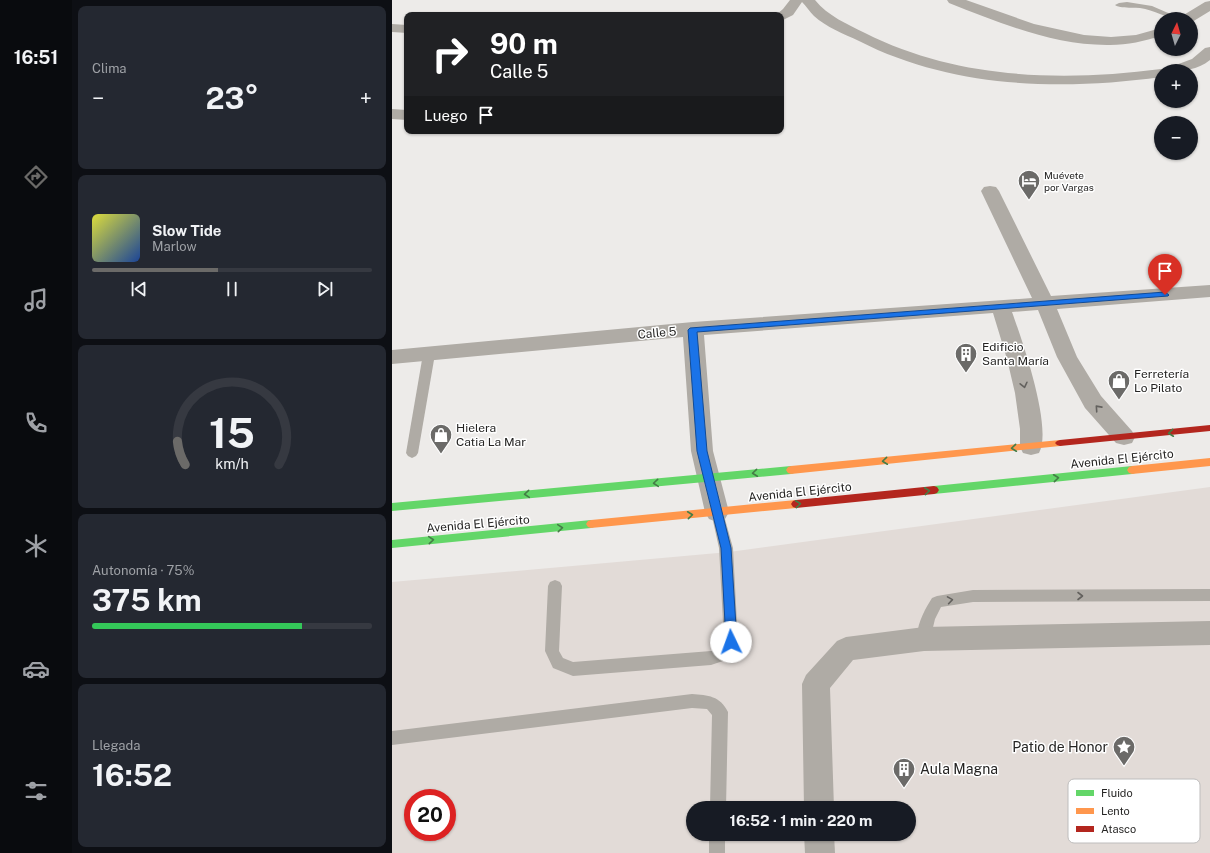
<!DOCTYPE html>
<html lang="es">
<meta charset="utf-8">
<style>
:root{--surface:#171b24;--page:#242831;--text:#f1f3f6;--muted:#9ea1a6;--line:#363941;--accent:#6b6a68}
body{margin:0;font-family:"Public Sans",sans-serif;background:var(--page);color:var(--text);height:100vh;display:flex;flex-direction:column;font-size:15px;white-space:nowrap}
*{box-sizing:border-box;margin:0}
p{font-size:13px;color:var(--muted)}
.icon{flex:none;width:22px;height:22px;fill:none;stroke:currentColor;stroke-width:2;stroke-linecap:round;stroke-linejoin:round}
.map{position:relative;flex:1;overflow:hidden}
.drawer{display:flex;flex-direction:column;gap:6px;padding:6px;background:#0d0f14;width:320px}
.drawer>*{flex:none}
.banner{position:absolute;left:12px;top:12px;width:380px;height:122px;border-radius:8px;box-shadow:0 1px 3px #0004;background:#202124;color:#fff;overflow:hidden}
.needle{width:26px;rotate:5deg}
.controls{position:absolute;left:762px;top:12px;display:grid;gap:8px}
.controls a{display:grid;place-items:center;width:44px;height:44px;border-radius:50%;background:var(--surface);box-shadow:0 1px 3px #0004;font-size:20px}
.speed{position:absolute;left:12px;top:789px;display:flex;gap:8px;font-size:20px;font-weight:700;text-align:center}
.speed>*{display:grid;place-content:center;width:52px;height:52px;border-radius:50%;background:var(--surface);box-shadow:0 1px 3px #0004;line-height:1}
.speed .limit{border:6px solid #d22;background:#fff;color:#111}
.pin{position:absolute;display:grid;place-items:center;width:34px;height:34px;color:#fff;margin:-41px -17px;border-radius:50% 50% 50% 0;rotate:-45deg;box-shadow:0 0 4px #0007}
.pin .icon{rotate:45deg}
.me{position:absolute;width:44px;margin:-22px;rotate:357deg;stroke-linejoin:round;filter:drop-shadow(0 0 3px #0008)}
.turn{display:flex;align-items:center;gap:14px;height:84px;padding:0 20px;font-size:18px}
.turn .icon{width:52px;height:52px;stroke-width:2.5}
.turn b{display:block;font-size:28px;line-height:34px}
.then{display:flex;align-items:center;height:38px;padding:0 20px;background:#0003;gap:8px;font-size:15px}
.big{font-size:30px;font-weight:700;line-height:1.1}
.drawer .tile{flex:1;display:flex;flex-direction:column;justify-content:center;gap:6px;min-width:0;padding:0 14px;border-radius:8px;background:var(--page)}
.drawer .dial{align-items:center;gap:0}
.dial svg{height:104px;overflow:visible;fill:none;stroke:var(--line);stroke-width:7;stroke-linecap:round;text-anchor:middle}
.dial text{fill:var(--text);stroke:none}
.song{display:flex;align-items:center;gap:12px}
.cover{width:48px;height:48px;border-radius:6px;background:linear-gradient(135deg,hsl(60 70% 55%),hsl(220 70% 35%))}
.played{height:4px;border-radius:2px;background:linear-gradient(90deg,var(--accent) 45%,var(--line) 45%)}
.keys{display:flex;justify-content:space-around;direction:ltr}
.heat{display:flex;justify-content:space-between;align-items:center;font-size:22px;direction:ltr}
.charge{height:6px;border-radius:3px;background:linear-gradient(90deg,#34c759 75%,var(--line) 0)}
.trip{position:absolute;left:294px;top:801px;width:230px;height:40px;border-radius:20px;background:var(--surface);box-shadow:0 1px 3px #0004;font-weight:700;line-height:40px;text-align:center}
main{display:flex;flex:1;min-height:0}
.menu{display:flex;flex-direction:column;width:72px;justify-content:space-around;align-items:center;background:#090b0e;color:var(--muted)}
.menu .icon{width:28px;height:28px}
.menu .selected{color:var(--accent)}
.menu b{font-size:18px;color:var(--text)}
.map>svg:first-child{display:block}
.built{fill:#e2dbd7;fill-rule:evenodd}
.lines{fill:none;stroke-linecap:round;stroke-linejoin:round}
.lane{fill:#afaba5;fill-rule:evenodd}
.street{fill:#afaba5;fill-rule:evenodd}
.fast{fill:#63d668;fill-rule:evenodd}
.slow{fill:#ff974d;fill-rule:evenodd}
.jam{fill:#b3261e;fill-rule:evenodd}
.oneway{stroke:#63615e}
.oneway2{stroke:#447d46}
.route{fill:#1a73e8;stroke:#114b97}
.labels{text-anchor:middle;dominant-baseline:central;stroke-width:3;stroke-linejoin:round;paint-order:stroke}
.far-poi-label{font-size:10px;fill:#252423;stroke:#fff;text-anchor:start}
.street-label{font-size:12px;fill:#252423;stroke:#fff}
.poi-label{font-size:12px;fill:#252423;stroke:#fff;text-anchor:start}
.near-poi-label{font-size:14px;fill:#252423;stroke:#fff;text-anchor:end}
.key{fill:#fff;stroke:#bebdbd;stroke-width:1}
.key-label{font-size:11px;fill:#252423}
</style>
<main>
<nav class="menu">
<b>16:51</b>
<svg class="icon selected" aria-label="directions" viewBox="0 0 24 24"><path d="M12 3l9 9-9 9-9-9zM9 14v-3h6M13 9l2 2-2 2"/></svg>
<svg class="icon" aria-label="music" viewBox="0 0 24 24"><path d="M9 18V5l10-2v13"/><circle cx="6" cy="18" r="3"/><circle cx="16" cy="16" r="3"/></svg>
<svg class="icon" aria-label="phone" viewBox="0 0 24 24"><path d="M5 4h4l2 5-3 2q2 4 5 5l2-3 5 2v4C11 20 4 13 5 4z"/></svg>
<svg class="icon" aria-label="climate" viewBox="0 0 24 24"><path d="M12 3v18M4 7l16 10M4 17L20 7"/></svg>
<svg class="icon" aria-label="car" viewBox="0 0 24 24"><path d="M5 17H2v-5l4-1 3-4h7l3 4 3 1v5h-3M9 17h6M6 11h13"/><circle cx="7" cy="17" r="2"/><circle cx="17" cy="17" r="2"/></svg>
<svg class="icon" aria-label="filters" viewBox="0 0 24 24"><path d="M4 7h16M4 17h16"/><circle cx="9" cy="7" r="2"/><circle cx="15" cy="17" r="2"/></svg>
</nav>
<section class="drawer">
<div class="tile"><p>Clima</p>
<div class="heat"><a>−</a><b class="big">23°</b><a>+</a></div>
</div>
<div class="tile">
<div class="song"><i class="cover"></i><div><b>Slow Tide</b><p>Marlow</p></div></div>
<div class="played"></div>
<div class="keys"><svg class="icon" aria-label="previous" viewBox="0 0 24 24"><path d="M18 5L8 12l10 7zM5 5v14"/></svg><svg class="icon" aria-label="pause" viewBox="0 0 24 24"><path d="M8 5v14M16 5v14"/></svg><svg class="icon" aria-label="next" viewBox="0 0 24 24"><path d="M6 5l10 7-10 7zM19 5v14"/></svg></div>
</div>
<div class="tile dial"><svg viewBox="0 0 100 80">
<path d="M14 69A42 42 0 1 1 86 69"/>
<path d="M14 69A42 42 0 0 1 8 51" stroke="#6b6a68"/>
<text x="50" y="56" font-size="32" font-weight="700">15</text>
<text x="50" y="72" font-size="11">km/h</text>
</svg></div>
<div class="tile"><p>Autonomía · 75%</p><b class="big">375 km</b><div class="charge"></div></div>
<div class="tile"><p>Llegada</p><b class="big">16:52</b></div>
</section>
<div class="map">
<svg width="818" height="853" viewBox="0 0 818 853">
<rect width="100%" height="100%" fill="#edebe9"/>
<path class="built" d="M818,487V853H333V834H517V808H301V834H332V853H0V582L337,552ZM21,798H55V832H21Z"/>
<g class="lines">
<g class="lane">
<path d="M735,2L760,6L790,19C775,19 762,10 748,8C740,7 729,9 723,5L727,3Z"/>
<path d="M37,350L41,351L43,354L26,453L24,456L20,458L16,456L14,453L31,354L33,351Z"/>
<path d="M325,507L330,508L331,512L341,548L346,642L337,659L319,665L181,676L161,668L153,651L156,586L158,582L163,580L168,582L170,586L167,651L171,658L181,662L319,651L327,649L332,641L327,548L319,512L320,508Z"/>
<path d="M818,589V601L581,602L549,607L543,619L537,644L532,645L527,644C521,630 533,609 540,598L545,596L581,590Z"/>
<path d="M300,694C316,695 328,696 336,712L334,808H318L320,715L315,709L300,708L0,745V731Z"/>
<rect x="317" y="834" width="16" height="19"/>
</g>
<g class="street">
<path d="M398,0H423C436,16 455,24 473,33C564,79 669,82 769,69H773L800,59L813,48L818,47V60C803,72 787,71 769,71V77C668,91 559,88 467,41C452,34 434,27 422,16C418,12 414,6 410,2L401,15L389,21V15H384L391,9Z"/>
<path d="M555,0H574L642,24L692,35L719,37L744,35L769,28V36C752,41 736,45 718,45C663,46 608,23 557,3Z"/>
<path d="M818,1V11L800,22L799,19H788L790,16L813,2Z"/>
<path d="M0,24L15,25V33L0,32Z"/>
<path d="M0,109L15,110V120L0,119Z"/>
<path d="M598,186L604,187L607,191L659,296L818,285V297L665,309L685,357L709,396L740,431L743,437L740,443L732,445L724,443L693,408L665,357L646,310L620,312C630,340 661,428 647,453L639,455L631,453L628,447V429L623,393L615,359L601,313L312,335L321,451L337,512L333,519L325,522L317,519L313,512L299,451L291,337L0,364V350L301,322L640,298L589,191L592,187Z"/>
<path d="M818,621V645L532,651L461,660L438,688L442,808H412L410,684L414,675L445,641L454,637L532,627Z"/>
<path d="M412,834H442L443,853H413Z"/>
</g>
<g class="fast">
<path d="M399,466L402,467L404,470L402,473L399,474L0,511V503Z"/>
<path d="M740,466L743,467L745,470L743,473L740,474L542,494L539,493L537,490L539,487L542,486Z"/>
<path d="M199,520L202,521L204,524L202,527L199,528L0,548V540Z"/>
</g>
<g class="slow">
<path d="M668,440L671,441L673,443L671,445L668,446L399,474L396,473L394,470L396,467L399,466Z"/>
<path d="M818,458V466L740,474L737,473L735,470L737,467L740,466Z"/>
<path d="M404,500L407,501L409,504L407,507L404,508L199,528L196,527L194,524L196,521L199,520Z"/>
</g>
<g class="jam">
<path d="M818,425V431L668,446L665,445L663,443L665,441L668,440Z"/>
<path d="M542,486L545,487L547,490L545,493L542,494L404,508L401,507L399,504L401,501L404,500Z"/>
</g>
</g>
<defs><path id="oneway-chevron" d="M-2-3.5L2.5 0L-2 3.5" fill="none" stroke-width="1.6" stroke-linecap="round" stroke-linejoin="round"/></defs>
<g class="oneway">
<use href="#oneway-chevron" transform="translate(632 385) rotate(77)"/>
<use href="#oneway-chevron" transform="translate(706 408) rotate(-132)"/>
<use href="#oneway-chevron" transform="translate(688 596)"/>
<use href="#oneway-chevron" transform="translate(558 600) rotate(-9)"/>
</g>
<g class="oneway2">
<use href="#oneway-chevron" transform="translate(779 433) rotate(174)"/>
<use href="#oneway-chevron" transform="translate(622 448) rotate(174)"/>
<use href="#oneway-chevron" transform="translate(493 461) rotate(174)"/>
<use href="#oneway-chevron" transform="translate(363 473) rotate(174)"/>
<use href="#oneway-chevron" transform="translate(664 478) rotate(-6)"/>
<use href="#oneway-chevron" transform="translate(264 483) rotate(175)"/>
<use href="#oneway-chevron" transform="translate(535 491) rotate(-6)"/>
<use href="#oneway-chevron" transform="translate(135 494) rotate(175)"/>
<use href="#oneway-chevron" transform="translate(406 504) rotate(-6)"/>
<use href="#oneway-chevron" transform="translate(298 515) rotate(-6)"/>
<use href="#oneway-chevron" transform="translate(168 528) rotate(-5)"/>
<use href="#oneway-chevron" transform="translate(39 540) rotate(-5)"/>
</g>
<path class="route" d="M773,292L777,295L776,296L305,332L315,451L339,548L345,642L343,646L339,647L335,646L334,642L329,548L305,451L296,330L298,328Z"/>
<defs>
<g id="hotel-pin" transform="scale(1.15)"><path d="M0 17L-7.5 6A9.5 9.5 0 1 1 7.5 6Z" fill="#6b6a68" stroke="#fff"/><path d="M-6-4.5h1.5V1H6V5H4.5V3h-9V5H-6ZM-4 0a1.8 1.8 0 1 1 3.6 0ZM.5 0V-2.5h3Q6-2.5 6 0Z" fill="#fff"/></g>
<g id="building-pin" transform="scale(1.15)"><path d="M0 17L-7.5 6A9.5 9.5 0 1 1 7.5 6Z" fill="#6b6a68" stroke="#fff"/><path d="M-4-6H4V6H1V3H-1V6H-4ZM-2.5-4.3h1.7v1.8h-1.7ZM.8-4.3h1.7v1.8H.8ZM-2.5-1h1.7V.8h-1.7ZM.8-1h1.7V.8H.8Z" fill="#fff"/></g>
<g id="shop-pin" transform="scale(1.15)"><path d="M0 17L-7.5 6A9.5 9.5 0 1 1 7.5 6Z" fill="#6b6a68" stroke="#fff"/><path d="M-5-2.5h2.3a2.7 3.5 0 0 1 5.4 0H5L5.5 6h-11ZM-1.5-2.5h3a1.5 2.3 0 0 0-3 0Z" fill="#fff"/></g>
<g id="sight-pin" transform="scale(1.15)"><path d="M0 17L-7.5 6A9.5 9.5 0 1 1 7.5 6Z" fill="#6b6a68" stroke="#fff"/><path d="M0-6L1.8-2.2L6-1.7L2.9 1.2L3.7 5.4L0 3.3L-3.7 5.4L-2.9 1.2L-6-1.7L-1.8-2.2Z" fill="#fff"/></g>
</defs>
<g fill-rule="evenodd">
<use href="#hotel-pin" x="637" y="181"/>
<use href="#building-pin" x="574" y="354"/>
<use href="#shop-pin" x="727" y="381"/>
<use href="#shop-pin" x="49" y="435"/>
<use href="#sight-pin" x="732" y="747"/>
<use href="#building-pin" x="512" y="769"/>
</g>
<g class="labels">
<g class="far-poi-label">
<text x="652" y="175">Muévete<tspan x="652" dy="12">por Vargas</tspan></text>
</g>
<g class="street-label">
<text transform="translate(265 333) rotate(-5)">Calle 5</text>
<text transform="translate(730 459) rotate(-6)">Avenida El Ejército</text>
<text transform="translate(408 492) rotate(-6)">Avenida El Ejército</text>
<text transform="translate(86 524) rotate(-5)">Avenida El Ejército</text>
</g>
<g class="poi-label">
<text x="590" y="347">Edificio<tspan x="590" dy="14">Santa María</tspan></text>
<text x="742" y="374">Ferretería<tspan x="742" dy="14">Lo Pilato</tspan></text>
<text x="64" y="428">Hielera<tspan x="64" dy="14">Catia La Mar</tspan></text>
</g>
<g class="near-poi-label">
<text x="716" y="747">Patio de Honor</text>
<text x="528" y="769" text-anchor="start">Aula Magna</text>
</g>
</g>
<rect x="676" y="779" width="132" height="64" rx="6" class="key"/>
<rect x="684" y="790" width="18" height="6" fill="#63d668"/>
<rect x="684" y="808" width="18" height="6" fill="#ff974d"/>
<rect x="684" y="826" width="18" height="6" fill="#b3261e"/>
<g class="key-label">
<text x="709" y="797">Fluido</text>
<text x="709" y="815">Lento</text>
<text x="709" y="833">Atasco</text>
</g>
</svg>
<div class="controls">
<a><svg class="needle" viewBox="-14 -14 28 28"><path d="M0-13l5 13h-10z" fill="#e53935"/><path d="M0 13l5-13h-10z" fill="#9ea1a6"/></svg></a>
<a>+</a>
<a>−</a>
</div>
<div class="speed"><div class="limit">20</div></div>
<div class="pin" style="left:773px;top:295px;background:#d93025"><svg class="icon" aria-label="arrive" viewBox="0 0 24 24"><path d="M6 21V4h12l-3 4 3 4H6"/></svg></div>
<svg class="me" style="left:339px;top:642px" viewBox="-20 -20 40 40"><circle r="19" fill="#fff"/><path d="M0-13L10 11 0 6-10 11z" fill="#1a73e8"/></svg>
<div class="trip">16:52 · 1 min · 220 m</div>
<div class="banner">
<div class="turn"><svg class="icon" aria-label="right" viewBox="0 0 24 24"><path d="M7 20v-9h11M14 6l5 5-5 5"/></svg><div><b>90 m</b>Calle 5</div></div>
<div class="then">Luego<svg class="icon" aria-label="arrive" viewBox="0 0 24 24"><path d="M6 21V4h12l-3 4 3 4H6"/></svg></div>
</div>
</div>
</main>
